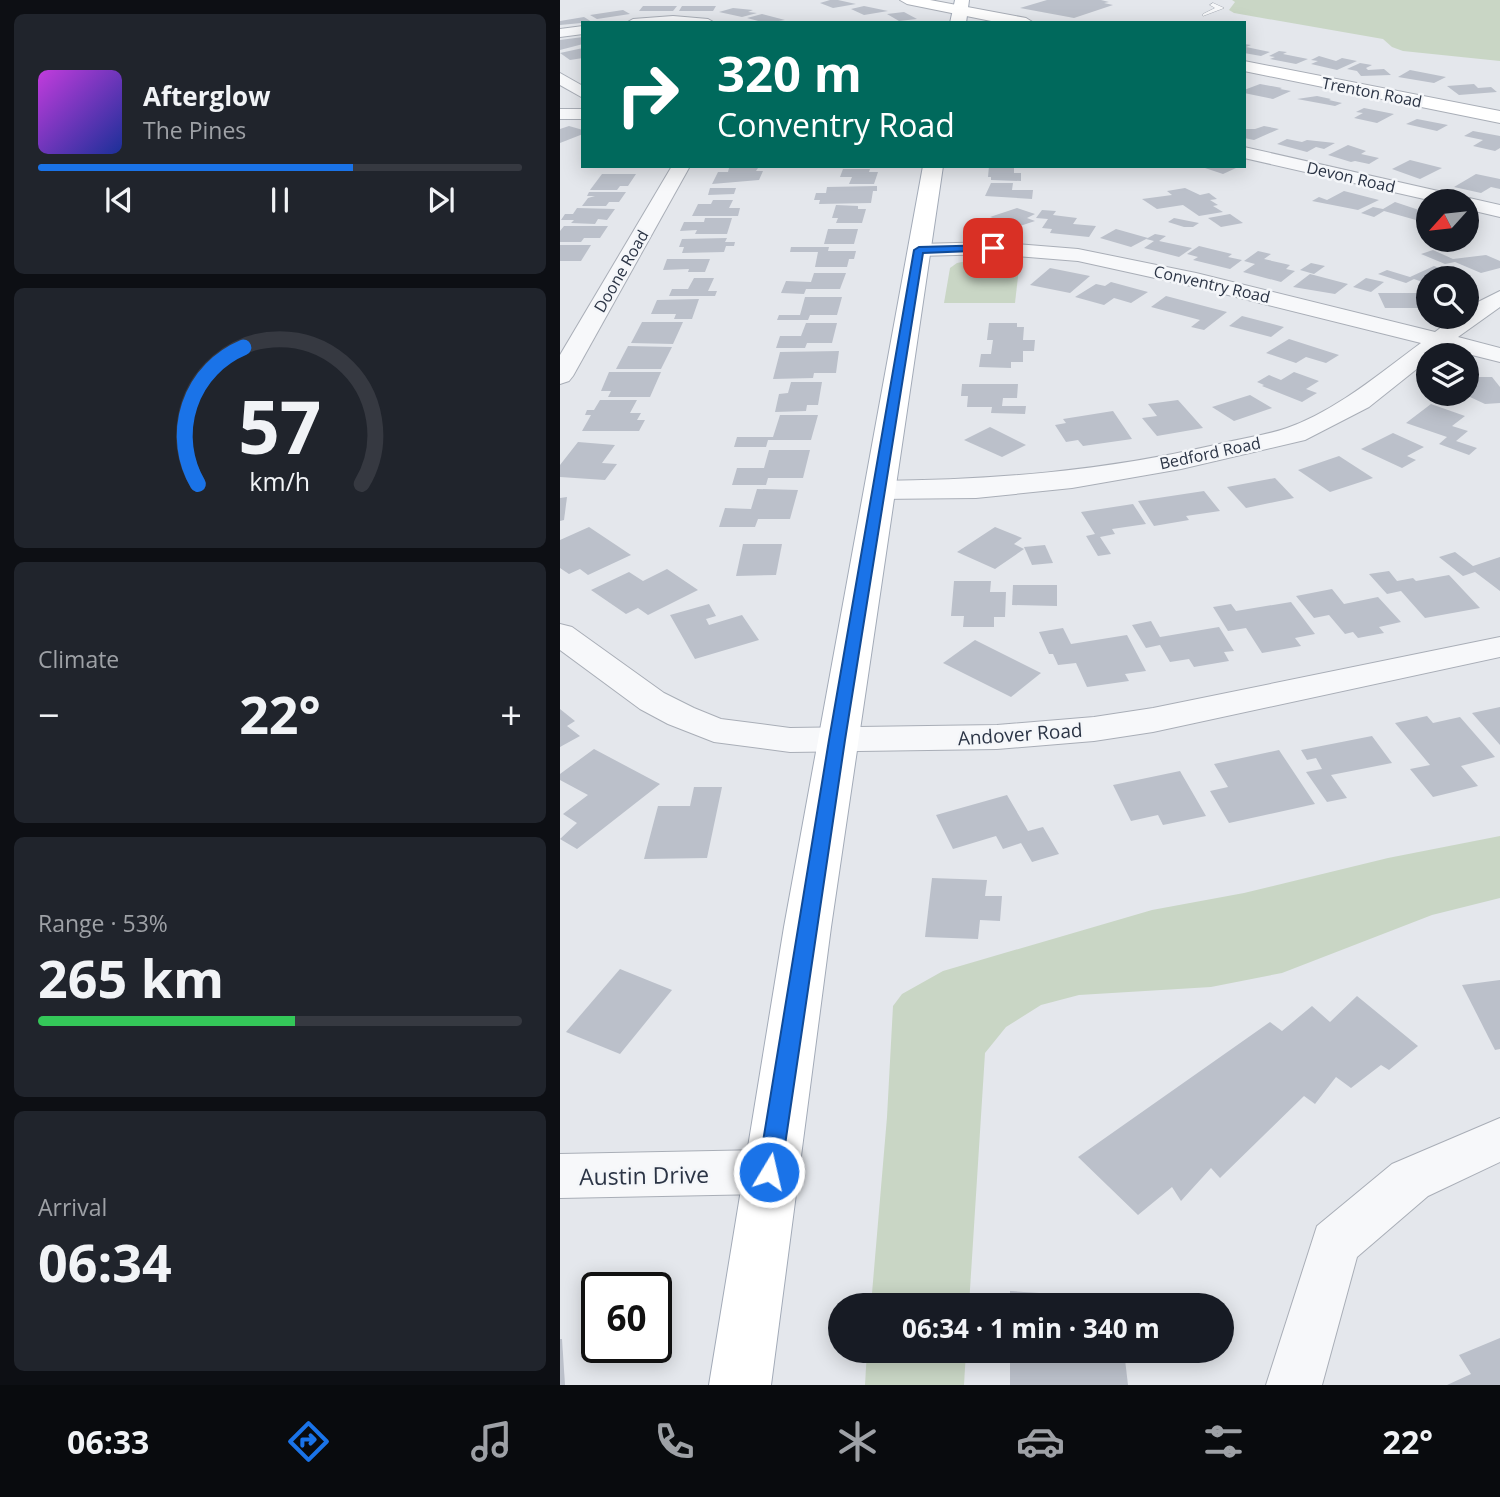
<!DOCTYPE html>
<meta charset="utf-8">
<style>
:root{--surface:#171b24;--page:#20242c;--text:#f1f3f6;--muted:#9ea1a6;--line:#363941;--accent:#1a73e8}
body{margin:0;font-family:"Open Sans",sans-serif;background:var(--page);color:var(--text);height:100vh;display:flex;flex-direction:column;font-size:26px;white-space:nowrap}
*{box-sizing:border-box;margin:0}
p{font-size:23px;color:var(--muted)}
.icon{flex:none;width:38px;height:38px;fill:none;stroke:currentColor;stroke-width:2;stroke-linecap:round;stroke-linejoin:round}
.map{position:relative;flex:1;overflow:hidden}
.panel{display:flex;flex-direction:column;gap:14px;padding:14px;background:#0d0f14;width:560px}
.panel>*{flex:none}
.hud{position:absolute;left:21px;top:21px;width:665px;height:147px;border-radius:0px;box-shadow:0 4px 18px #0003;background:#00695c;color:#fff;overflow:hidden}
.needle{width:46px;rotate:243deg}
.controls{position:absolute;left:856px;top:189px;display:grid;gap:14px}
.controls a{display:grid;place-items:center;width:63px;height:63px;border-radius:50%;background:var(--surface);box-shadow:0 4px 18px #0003;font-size:35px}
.speed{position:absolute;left:21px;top:1272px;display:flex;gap:14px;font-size:35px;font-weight:700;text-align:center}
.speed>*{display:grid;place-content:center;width:91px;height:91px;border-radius:50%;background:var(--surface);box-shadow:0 4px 18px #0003;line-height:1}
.speed .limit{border:4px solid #111;border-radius:10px;background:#fff;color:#111}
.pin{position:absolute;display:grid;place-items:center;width:60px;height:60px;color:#fff;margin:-30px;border-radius:14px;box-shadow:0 4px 10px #0006}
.me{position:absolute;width:77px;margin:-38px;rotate:9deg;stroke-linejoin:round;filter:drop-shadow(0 0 5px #0008)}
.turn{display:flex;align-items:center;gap:24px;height:147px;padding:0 21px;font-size:32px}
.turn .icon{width:91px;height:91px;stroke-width:2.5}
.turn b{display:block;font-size:49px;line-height:60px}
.big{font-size:52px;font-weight:700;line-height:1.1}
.panel .widget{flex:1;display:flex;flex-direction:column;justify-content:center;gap:10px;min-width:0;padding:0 24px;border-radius:10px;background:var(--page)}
.panel .dial{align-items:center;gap:0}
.dial svg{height:182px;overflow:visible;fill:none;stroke:var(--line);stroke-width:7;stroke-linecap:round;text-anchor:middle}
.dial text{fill:var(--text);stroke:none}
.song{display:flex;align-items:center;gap:21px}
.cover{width:84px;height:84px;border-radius:10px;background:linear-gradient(135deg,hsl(290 70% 55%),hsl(230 70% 35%))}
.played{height:7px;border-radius:4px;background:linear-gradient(90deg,var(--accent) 65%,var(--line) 65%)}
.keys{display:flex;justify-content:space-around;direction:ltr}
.heat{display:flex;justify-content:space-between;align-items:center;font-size:38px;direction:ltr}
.charge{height:10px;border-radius:5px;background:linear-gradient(90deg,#34c759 53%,var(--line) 0)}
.trip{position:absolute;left:268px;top:1293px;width:406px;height:70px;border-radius:35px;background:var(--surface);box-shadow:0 4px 18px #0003;font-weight:700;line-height:70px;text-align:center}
.tab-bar{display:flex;height:112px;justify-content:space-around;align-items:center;background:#090b0e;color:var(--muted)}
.tab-bar .icon{width:49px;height:49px}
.tab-bar .active{color:var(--accent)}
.tab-bar b{font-size:32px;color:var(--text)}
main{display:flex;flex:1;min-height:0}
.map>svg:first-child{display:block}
.green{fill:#c9d6c5}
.building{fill:#bbc0ca}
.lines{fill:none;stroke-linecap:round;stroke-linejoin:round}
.service-casing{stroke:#a9aeb7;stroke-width:1}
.minor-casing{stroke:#a9aeb7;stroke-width:2}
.secondary-casing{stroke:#a9aeb7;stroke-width:2}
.primary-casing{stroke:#a3abb8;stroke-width:2}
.service{fill:#f7f8fa;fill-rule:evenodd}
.minor{fill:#f7f8fa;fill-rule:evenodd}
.secondary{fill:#fff;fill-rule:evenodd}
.primary{fill:#fff;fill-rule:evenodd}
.route{fill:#1a73e8;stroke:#114b97;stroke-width:2}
.labels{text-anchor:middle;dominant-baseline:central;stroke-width:5;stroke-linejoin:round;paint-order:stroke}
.far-street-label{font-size:16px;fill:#2b3445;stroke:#f4f6f9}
.street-label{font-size:19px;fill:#2b3445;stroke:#f4f6f9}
.near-street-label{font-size:23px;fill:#2b3445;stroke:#f4f6f9}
</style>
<main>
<section class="panel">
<div class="widget">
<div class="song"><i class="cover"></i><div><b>Afterglow</b><p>The Pines</p></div></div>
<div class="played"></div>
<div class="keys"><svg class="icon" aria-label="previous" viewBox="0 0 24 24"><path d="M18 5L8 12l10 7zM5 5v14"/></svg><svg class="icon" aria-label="pause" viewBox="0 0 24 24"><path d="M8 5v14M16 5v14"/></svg><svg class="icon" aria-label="next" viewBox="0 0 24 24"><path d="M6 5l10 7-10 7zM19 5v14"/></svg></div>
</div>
<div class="widget dial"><svg viewBox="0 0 100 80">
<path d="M14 69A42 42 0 1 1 86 69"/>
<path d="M14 69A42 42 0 0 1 34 9" stroke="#1a73e8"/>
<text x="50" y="56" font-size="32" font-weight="700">57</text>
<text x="50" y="72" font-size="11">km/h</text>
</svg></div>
<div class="widget"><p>Climate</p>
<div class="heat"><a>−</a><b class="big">22°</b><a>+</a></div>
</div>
<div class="widget"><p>Range · 53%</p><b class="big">265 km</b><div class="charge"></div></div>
<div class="widget"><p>Arrival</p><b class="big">06:34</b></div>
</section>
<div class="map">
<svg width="940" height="1385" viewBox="0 0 940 1385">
<rect width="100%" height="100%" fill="#e4e7ec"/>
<g class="green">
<path d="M672,0H940V61L843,51L832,47L823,39L674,13L669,10L675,2Z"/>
<path d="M417,259H460L455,303H384L390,268L397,263Z"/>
<path d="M940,836V898L872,915L722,973L651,987L519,995L481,1005L446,1027L425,1053L409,1305H311L327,1117L333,1006L342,994L383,971L592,910L684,893L828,858Z"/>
<path d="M307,1351H406L404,1385H305Z"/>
</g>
<g class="building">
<path d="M270,0H278L296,4L273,8L260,3Z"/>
<path d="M487,0H541L549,2L544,3L553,5L514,18L460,8Z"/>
<path d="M83,6H117L113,11H79Z"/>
<path d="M122,6H156L153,11H119Z"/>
<path d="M304,6L328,11L304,15L291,9Z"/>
<path d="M173,8L193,10L188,12L197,13L182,17L159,12Z"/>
<path d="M63,10L70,14L37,19L30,15Z"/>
<path d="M344,12L357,19L339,21L327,14Z"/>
<path d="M202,14L225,20L206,23L187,18Z"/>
<path d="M24,17L32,22L0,25V21Z"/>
<path d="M23,37V44L0,50V40Z"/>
<path d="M684,44L691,45L686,47L710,52L701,56L684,53Z"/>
<path d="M23,48V58L10,60L0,53Z"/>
<path d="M719,51L727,52L723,54L748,59L736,64L710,59L715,57L709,56Z"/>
<path d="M759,56L776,61L782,58L797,61L777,70L751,64L758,61L751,60Z"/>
<path d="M800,63L812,65L806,68L808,70L824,69L831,75L801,76L797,71L787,69Z"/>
<path d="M850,70L886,77L874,83L838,77Z"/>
<path d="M700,84L722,88L720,89L731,91L713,99L684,93V90Z"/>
<path d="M914,84L918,88L931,87L937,92L899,95L887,86Z"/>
<path d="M757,96L771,99L769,100L782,103L775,106L737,99Z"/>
<path d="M804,108L834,114L817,123L794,118L803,113L796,112Z"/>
<path d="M857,119L888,125L877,131L846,124Z"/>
<path d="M9,126L23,130V134L0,143V129Z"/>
<path d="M704,126L719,129L694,140L684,138V129H695Z"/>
<path d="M913,131L940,136V148L935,151L913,146L923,140L904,136Z"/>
<path d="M727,139L742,142L747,140L775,143L764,149L756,147L747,152L717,144Z"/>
<path d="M788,145L806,151L801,154L819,158L809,164L795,161L791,162L768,155Z"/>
<path d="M850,160L882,168L860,179L832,169Z"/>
<path d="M429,166H454V173H461V181L431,180V177H428Z"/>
<path d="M669,166L676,168L663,174L642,167Z"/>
<path d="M169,168H198L196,171H203L199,180L152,184L158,172H168Z"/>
<path d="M283,169H310L309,172H318L314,184H289L292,177H280Z"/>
<path d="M42,174H76L68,186H60L57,190H30Z"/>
<path d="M916,174L940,179V189L931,187L921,193L894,187Z"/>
<path d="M431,183H453L452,190H473L472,199L425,196Z"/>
<path d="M317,186V191H313L311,203L259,204L260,200H254L256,193H266L267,187Z"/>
<path d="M150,188H176L174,194L148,195Z"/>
<path d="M625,188L640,195L649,193L657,199L650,200L658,205L653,206L663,212L639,216L623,205L597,209L582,199L612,195L607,191Z"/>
<path d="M784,191L819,200L798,210L752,201L759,197L767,200Z"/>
<path d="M29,192H66L59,202H49L46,206H22L28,198L35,196H27Z"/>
<path d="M153,200H173L169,208H180L178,216H132L138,204H151Z"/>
<path d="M835,202L868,213L856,220L824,211L814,217L801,213L813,207L823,209Z"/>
<path d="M276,205L298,206V209H306L302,223H276L278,218H272Z"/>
<path d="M17,208L55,209L47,220L38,219L35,224L11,223L14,220H1L5,214H13Z"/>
<path d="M457,208L475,214L467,218L475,221L457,227L430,217Z"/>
<path d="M482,210L496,211L493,215L517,218L513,224L536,226L529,237L490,233L492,229L482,228L488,219L476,218Z"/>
<path d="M670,214L683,223L661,227L648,218Z"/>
<path d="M145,218H172L167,234H135L137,230L120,231L124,222H144Z"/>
<path d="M614,218L639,223L633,227H624L608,222Z"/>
<path d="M4,226H48L40,238H24L21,242H0V231Z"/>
<path d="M268,229H298L294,244H264Z"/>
<path d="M556,229L588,238L571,247L540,238Z"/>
<path d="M595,234L606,236L599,241L632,248L619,257L584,248L594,241L586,239Z"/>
<path d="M167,238L165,242H175L174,246H166L164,252L122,253L124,247H119L122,239Z"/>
<path d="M0,245H31L21,261H0Z"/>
<path d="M639,246L672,254L668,257L682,260L670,269L633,260L638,257L627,254Z"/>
<path d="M231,247H269L268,251H296L294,259H289L287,267H255L258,252H230Z"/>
<path d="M873,250L893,259L926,255L940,261V268L921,273L895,262L885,264L861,254Z"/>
<path d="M698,251L711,254L704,259L730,265L726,269L735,271L721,282L683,272L695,264L684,261Z"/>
<path d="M107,259H150L145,272H128L129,269L103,270Z"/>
<path d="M751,263L765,266L754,274L740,270Z"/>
<path d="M874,266L907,278H868V284L854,279L846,283L818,274L827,270L850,277Z"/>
<path d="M490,268L530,276L510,293L470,285Z"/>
<path d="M254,273H286L280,289H246L244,294L221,293L226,281L251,282Z"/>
<path d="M750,274L788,284L775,294L733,287Z"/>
<path d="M134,278H154L148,291H157L155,296H109L112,289H128Z"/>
<path d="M806,278L824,282L811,292L793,287Z"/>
<path d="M551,282L588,292L571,303L554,298L544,305L515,297L536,284L545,286Z"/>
<path d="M818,293H860L866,305H857L859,308H825Z"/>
<path d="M606,296L667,312L644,330L631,327L640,320L591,307Z"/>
<path d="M245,297H282L277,315H250L248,320H217L219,315H240Z"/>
<path d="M139,299L132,319H114L116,314H91L97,300Z"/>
<path d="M682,316L724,327L711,337L669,326Z"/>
<path d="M82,322H123L113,344L71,343Z"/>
<path d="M246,323H277L272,343H247L245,348H216L220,336H241Z"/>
<path d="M429,323H457V327H464L463,340H475L474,351H463V362H451V368L419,367L421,354H431L433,340H427Z"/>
<path d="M729,339L779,355L766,363L746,357L736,363L706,353Z"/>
<path d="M68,346L112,347L101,369H56Z"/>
<path d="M279,351L276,373H254L253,378L213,379L220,352Z"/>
<path d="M49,372H101L90,397H48L51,391H41Z"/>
<path d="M734,372L759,381L746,389L757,393L742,402L702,386L704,385L697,382L709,375L721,380Z"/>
<path d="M906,377H932L940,387V403L925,404L910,397L906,392Z"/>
<path d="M231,382H262L258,405H247L246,411L215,412L219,394L228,393Z"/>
<path d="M402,384H458L457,398H443L442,406H466L465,414L431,413L432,407H407L408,396H401Z"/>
<path d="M690,395L712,408L674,421L652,407Z"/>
<path d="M40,400H77L70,413H81L77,420H85L79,431H22L31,415H25L27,410H34Z"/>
<path d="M618,400L643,428L597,436L582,418L597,416L588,404Z"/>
<path d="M871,404L905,416L892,426L908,431L896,441L917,448L909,455L879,444L887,437L846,423Z"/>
<path d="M553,411L572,439L523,446L518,440L506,442L495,425L506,423L503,419Z"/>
<path d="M220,415H258L251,440H208L206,447H174L177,437H213Z"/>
<path d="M430,427L466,445L442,457L404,440Z"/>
<path d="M833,433L864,447L847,456L856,460L842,468L801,449Z"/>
<path d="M18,442L55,445L42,463L57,464L45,480L0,477V465Z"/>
<path d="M209,450H250L243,478H208L206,485H172L177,468H204Z"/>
<path d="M779,456L813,478L770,492L738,470Z"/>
<path d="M715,478L734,498L686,508L667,487Z"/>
<path d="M197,489L238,490L230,519H198L195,527H159L165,508L191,509Z"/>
<path d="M644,491L660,511L626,516L629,520L594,526L578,501Z"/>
<path d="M7,497L4,520L0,521V498Z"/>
<path d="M573,504L586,524L552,529L555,534L540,537L551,554L538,556L526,536L535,534L521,512Z"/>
<path d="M29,527L71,555L28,575L20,569L9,574L0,568V540Z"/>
<path d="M435,527L462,538L454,544L464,549L435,569L397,552Z"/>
<path d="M183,544H222L216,575L176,576Z"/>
<path d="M485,545L493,563L472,565L464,547Z"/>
<path d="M895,552L913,566L940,557V591L915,572L903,576L879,557Z"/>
<path d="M107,569L138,590L88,615L78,608L66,614L31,590L69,572L83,581Z"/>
<path d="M829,571L837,581L853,578L856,581L889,575L920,608L865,618L841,591L827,594L809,574Z"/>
<path d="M394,581H431L430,592H446L445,617H434V627H403L404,616H391Z"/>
<path d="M453,585H497V606L452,605Z"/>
<path d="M772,589L784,604L818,597L841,622L819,627L824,633L798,638L793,632L785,634L769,615L754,618L736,596Z"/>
<path d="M731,602L755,634L735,638L741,646L702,653L686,628L668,631L653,607L671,604L676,611Z"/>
<path d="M149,604L156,616L146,619L149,625L182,615L199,640L135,659L110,615Z"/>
<path d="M591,621L600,637L659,627L674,651L664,652L669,661L634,667L629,659L610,662L600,645L586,648L572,625Z"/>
<path d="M503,628L511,644L567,635L586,671L565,674L569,681L527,687L516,663L498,665L493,654H489L479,632Z"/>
<path d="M415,640L481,673L451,697L383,663Z"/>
<path d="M940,707V745L912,713Z"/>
<path d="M0,709L15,721L7,726L20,736L0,747Z"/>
<path d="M867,716L873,723L900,717L935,757L901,766L918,786L873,797L850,769L870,765L835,723Z"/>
<path d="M812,736L832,763L771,775L787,798L767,802L746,772L762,769L756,758L747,760L741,750Z"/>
<path d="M34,749L100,784L17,849L0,839L17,823L3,814L28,795L0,780V774Z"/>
<path d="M719,750L755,804L669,823L650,791L668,787L654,764Z"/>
<path d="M620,771L646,816L603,825L598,815L571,821L553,785Z"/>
<path d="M134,787H162L147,858L84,859L98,806H130Z"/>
<path d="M447,795L468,831L483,827L499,854L472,862L461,843L443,849L436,836L393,849L376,815Z"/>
<path d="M372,878L427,880L425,896H442L440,921L420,920L418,939L365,937Z"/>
<path d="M60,969L112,990L60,1054L6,1032Z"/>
<path d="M940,980V1049L935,1050L902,985Z"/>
<path d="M797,996L858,1046L829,1070L821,1065L791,1088L776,1077L755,1104L744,1096L660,1178L651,1168L621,1201L612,1187L578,1215L518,1157L710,1022L722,1031L752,1006L770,1022Z"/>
<path d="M450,1291L557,1298L558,1306H450Z"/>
<path d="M940,1338V1385H887L911,1374L899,1355Z"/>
<path d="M0,1339H2L5,1385H0Z"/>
<path d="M450,1351H564L568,1385H450Z"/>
</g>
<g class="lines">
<g class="service-casing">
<path id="service" d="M653,3L664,8L643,16V14L655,8L650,5Z"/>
</g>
<g class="minor-casing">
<g id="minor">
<path d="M113,16L148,19L155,23H66L73,19Z"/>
<path d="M23,26V34L0,37V29Z"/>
<path d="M0,73L23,86V98L0,85Z"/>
<rect x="0" y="109" width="23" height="10"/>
<path d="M684,147L940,205V217L906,209V201H873L684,158Z"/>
<path d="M112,166H130L13,376L9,381L0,384V355Z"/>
<path d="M433,242L518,249L636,273L875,332L895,317H906V308L940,291V307L898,337L940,348V362L884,348L875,355H868V360L809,407L745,440L621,469L512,488L416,498L318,499L308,496L304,490L308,484L318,481C433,480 543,471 655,445C678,439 704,436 727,428C777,410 819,374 861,343L636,287L518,261L433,254L359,256L351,255L348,250L351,245L359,244Z"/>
<path d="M0,624L12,627L104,693L134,708L161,719L230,728L437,725L534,717L593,708L940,637V657L593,732L534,741L437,749L230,752L154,742L108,724L80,709L0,650Z"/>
<path d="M940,1118V1162L868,1196L797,1257L762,1385H706L757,1226L832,1164Z"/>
<path d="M210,1150L228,1156L235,1172L228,1188L210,1194L0,1198V1154Z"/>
</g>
</g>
<g class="secondary-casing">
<g id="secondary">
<path d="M340,0H370L466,18L474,23H441L347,4Z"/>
<path d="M684,61L940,111V123L684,71Z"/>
</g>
</g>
<g class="primary-casing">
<g id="primary">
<path d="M395,0H409L406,23H390Z"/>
<path d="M363,166H383L271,927L211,1385H149L224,927Z"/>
</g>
</g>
<use href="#service" class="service"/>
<use href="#minor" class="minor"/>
<use href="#secondary" class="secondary"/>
<use href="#primary" class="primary"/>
</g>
<path class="route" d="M433,245L437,248L436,250L363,253L285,740L221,1172L217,1180L209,1183L201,1180L198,1172L269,740L354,250L359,247Z"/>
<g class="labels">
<g class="far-street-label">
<text transform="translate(812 92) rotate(11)">Trenton Road</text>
<text transform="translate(791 177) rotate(13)">Devon Road</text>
<text transform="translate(61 271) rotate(-60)">Doone Road</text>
<text transform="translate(652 284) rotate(13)">Conventry Road</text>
<text transform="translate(650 453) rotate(-12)">Bedford Road</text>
</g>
<g class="street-label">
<text transform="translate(460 734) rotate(-4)">Andover Road</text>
</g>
<g class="near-street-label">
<text transform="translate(84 1175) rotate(-1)">Austin Drive</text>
</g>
</g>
</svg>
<div class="controls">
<a><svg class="needle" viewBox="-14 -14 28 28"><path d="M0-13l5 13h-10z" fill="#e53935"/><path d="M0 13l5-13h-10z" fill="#9ea1a6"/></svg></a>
<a><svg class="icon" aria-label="search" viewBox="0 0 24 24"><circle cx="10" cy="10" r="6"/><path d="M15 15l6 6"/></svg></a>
<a><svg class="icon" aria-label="layers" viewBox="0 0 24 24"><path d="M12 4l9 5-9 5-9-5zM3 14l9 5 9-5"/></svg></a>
</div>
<div class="speed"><div class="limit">60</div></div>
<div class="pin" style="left:433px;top:248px;background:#d93025"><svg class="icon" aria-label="arrive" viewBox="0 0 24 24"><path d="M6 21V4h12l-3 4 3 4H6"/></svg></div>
<svg class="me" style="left:209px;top:1172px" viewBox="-20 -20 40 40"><circle r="17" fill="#1a73e8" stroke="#fff" stroke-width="3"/><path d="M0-11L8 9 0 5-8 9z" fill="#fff"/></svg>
<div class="trip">06:34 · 1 min · 340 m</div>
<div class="hud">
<div class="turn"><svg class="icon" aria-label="right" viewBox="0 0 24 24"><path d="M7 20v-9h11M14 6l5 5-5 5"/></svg><div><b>320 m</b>Conventry Road</div></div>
</div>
</div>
</main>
<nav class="tab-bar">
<b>06:33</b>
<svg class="icon active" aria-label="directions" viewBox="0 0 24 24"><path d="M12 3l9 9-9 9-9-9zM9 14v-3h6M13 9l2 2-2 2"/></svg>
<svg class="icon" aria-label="music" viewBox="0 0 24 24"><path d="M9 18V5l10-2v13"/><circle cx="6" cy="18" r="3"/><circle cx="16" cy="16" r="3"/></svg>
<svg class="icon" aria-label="phone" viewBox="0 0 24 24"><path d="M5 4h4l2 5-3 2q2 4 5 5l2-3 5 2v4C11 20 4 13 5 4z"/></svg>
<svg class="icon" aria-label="climate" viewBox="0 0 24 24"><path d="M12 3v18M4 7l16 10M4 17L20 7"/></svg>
<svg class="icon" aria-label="car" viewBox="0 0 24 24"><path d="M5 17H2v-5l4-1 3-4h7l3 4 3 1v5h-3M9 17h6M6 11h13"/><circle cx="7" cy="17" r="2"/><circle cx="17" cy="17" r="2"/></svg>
<svg class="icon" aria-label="filters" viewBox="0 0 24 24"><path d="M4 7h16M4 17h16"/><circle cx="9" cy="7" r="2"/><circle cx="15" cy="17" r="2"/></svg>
<b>22°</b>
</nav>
